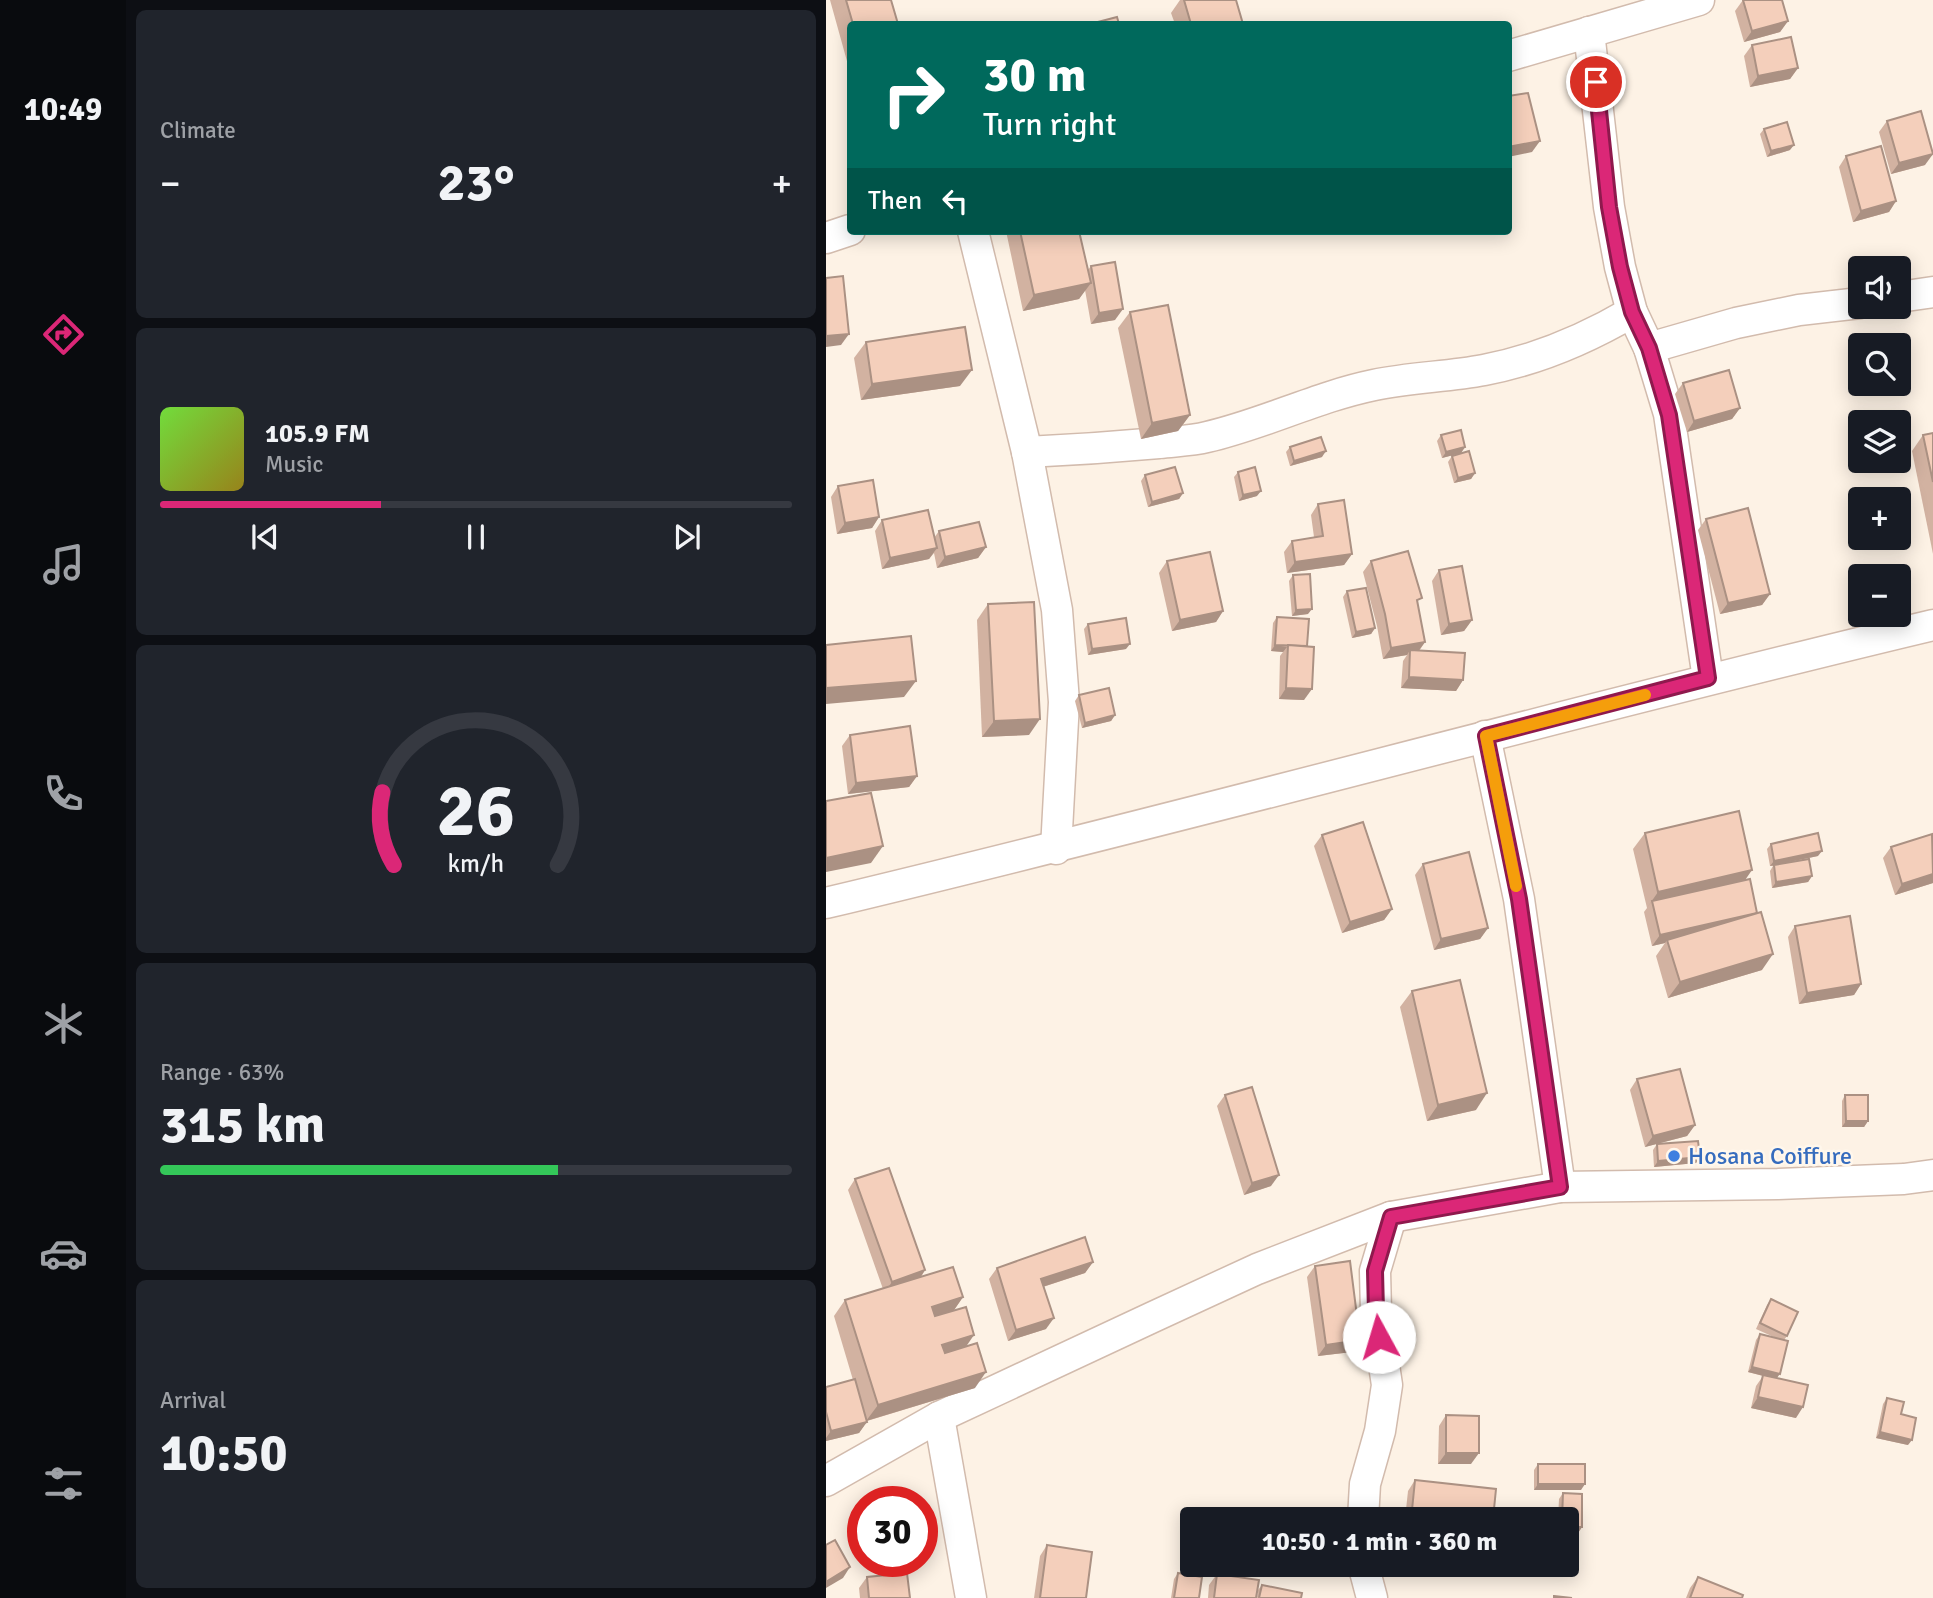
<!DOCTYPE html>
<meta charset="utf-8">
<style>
:root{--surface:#171b24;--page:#20242c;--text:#f1f3f6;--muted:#9ea1a6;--line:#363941;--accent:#db2777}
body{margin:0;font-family:Signika,sans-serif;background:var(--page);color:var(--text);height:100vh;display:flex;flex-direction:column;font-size:26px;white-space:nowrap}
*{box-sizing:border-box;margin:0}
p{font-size:23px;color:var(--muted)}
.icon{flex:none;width:38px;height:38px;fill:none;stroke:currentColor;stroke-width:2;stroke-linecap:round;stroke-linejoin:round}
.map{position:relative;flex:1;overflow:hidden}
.details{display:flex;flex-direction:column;gap:10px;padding:10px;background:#0d0f14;width:700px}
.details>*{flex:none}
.hud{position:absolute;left:21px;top:21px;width:665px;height:214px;border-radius:7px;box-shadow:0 4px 18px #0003;background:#00695c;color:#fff;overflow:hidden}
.controls{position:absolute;left:1022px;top:256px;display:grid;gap:14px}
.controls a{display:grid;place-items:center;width:63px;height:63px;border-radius:7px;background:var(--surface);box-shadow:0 4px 18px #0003;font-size:35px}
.speed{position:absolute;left:21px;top:1486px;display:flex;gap:14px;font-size:35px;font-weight:700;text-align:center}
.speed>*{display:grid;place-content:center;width:91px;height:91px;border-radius:50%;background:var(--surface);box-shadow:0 4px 18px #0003;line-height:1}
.speed .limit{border:10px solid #d22;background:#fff;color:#111}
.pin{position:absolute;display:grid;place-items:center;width:60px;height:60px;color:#fff;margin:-30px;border:4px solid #fff;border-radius:50%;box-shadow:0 2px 7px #0007}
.me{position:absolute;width:77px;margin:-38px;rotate:354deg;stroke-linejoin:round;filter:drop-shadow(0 0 5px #0008)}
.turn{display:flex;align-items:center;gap:24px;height:147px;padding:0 21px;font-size:32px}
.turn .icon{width:91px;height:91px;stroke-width:2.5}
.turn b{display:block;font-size:49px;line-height:60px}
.then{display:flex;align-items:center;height:66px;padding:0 21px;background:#0003;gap:14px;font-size:26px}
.big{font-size:52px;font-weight:700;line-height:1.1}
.details .widget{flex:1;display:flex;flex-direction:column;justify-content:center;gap:10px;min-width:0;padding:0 24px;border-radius:10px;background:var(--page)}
.details .dial{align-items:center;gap:0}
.dial svg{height:182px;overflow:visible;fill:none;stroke:var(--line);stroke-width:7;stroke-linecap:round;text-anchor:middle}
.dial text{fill:var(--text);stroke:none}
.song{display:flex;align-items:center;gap:21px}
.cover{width:84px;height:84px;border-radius:10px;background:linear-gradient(135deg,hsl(100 70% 55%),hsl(50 70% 35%))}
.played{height:7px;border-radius:4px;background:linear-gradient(90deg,var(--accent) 35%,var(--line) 35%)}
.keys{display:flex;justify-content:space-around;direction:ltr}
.heat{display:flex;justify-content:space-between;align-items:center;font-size:38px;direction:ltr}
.charge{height:10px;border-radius:5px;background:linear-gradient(90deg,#34c759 63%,var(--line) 0)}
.trip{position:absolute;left:354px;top:1507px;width:399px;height:70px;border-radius:7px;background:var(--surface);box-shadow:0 4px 18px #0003;font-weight:700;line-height:70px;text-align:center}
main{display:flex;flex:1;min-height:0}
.tab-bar{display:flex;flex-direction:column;width:126px;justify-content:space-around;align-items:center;background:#090b0e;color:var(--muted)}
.tab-bar .icon{width:49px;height:49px}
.tab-bar .on{color:var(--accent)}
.tab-bar b{font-size:32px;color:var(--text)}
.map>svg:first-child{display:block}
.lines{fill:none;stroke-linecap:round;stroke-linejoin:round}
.street-casing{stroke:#d2bbad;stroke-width:33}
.street{stroke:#fff;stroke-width:30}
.wall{fill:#d2b2a1}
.shaded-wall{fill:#ab9183}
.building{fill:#f4cfbb;stroke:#ab9183;stroke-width:2}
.route-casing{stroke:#8e194d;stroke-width:18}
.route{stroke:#db2777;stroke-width:12}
.slow{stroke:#f59e0b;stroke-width:12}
.shop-dot{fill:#3f7fe0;stroke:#fff7ec;stroke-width:2.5}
.labels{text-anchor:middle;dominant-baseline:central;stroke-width:5;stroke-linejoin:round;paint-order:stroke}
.shop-label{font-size:24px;fill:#366cbe;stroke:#fff7ec;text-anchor:start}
</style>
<main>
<nav class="tab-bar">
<b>10:49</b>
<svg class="icon on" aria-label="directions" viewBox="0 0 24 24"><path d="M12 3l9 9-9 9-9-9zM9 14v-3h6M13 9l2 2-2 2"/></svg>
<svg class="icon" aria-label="music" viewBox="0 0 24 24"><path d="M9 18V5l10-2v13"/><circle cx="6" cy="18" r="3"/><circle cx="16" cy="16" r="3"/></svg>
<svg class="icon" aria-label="phone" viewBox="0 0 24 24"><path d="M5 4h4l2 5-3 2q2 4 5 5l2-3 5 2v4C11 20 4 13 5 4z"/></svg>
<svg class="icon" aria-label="climate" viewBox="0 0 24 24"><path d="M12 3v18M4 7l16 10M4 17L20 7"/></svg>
<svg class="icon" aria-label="car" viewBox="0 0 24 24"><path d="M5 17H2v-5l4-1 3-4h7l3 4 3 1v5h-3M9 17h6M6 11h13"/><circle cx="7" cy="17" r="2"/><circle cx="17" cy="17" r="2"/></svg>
<svg class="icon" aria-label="filters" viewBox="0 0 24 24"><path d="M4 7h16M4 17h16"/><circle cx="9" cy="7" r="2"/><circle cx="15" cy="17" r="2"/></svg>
</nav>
<section class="details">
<div class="widget"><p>Climate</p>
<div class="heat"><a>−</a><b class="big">23°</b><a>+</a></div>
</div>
<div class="widget">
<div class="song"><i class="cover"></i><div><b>105.9 FM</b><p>Music</p></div></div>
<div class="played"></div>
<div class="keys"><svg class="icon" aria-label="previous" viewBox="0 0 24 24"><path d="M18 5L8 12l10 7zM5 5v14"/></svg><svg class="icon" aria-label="pause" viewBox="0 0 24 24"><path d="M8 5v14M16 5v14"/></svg><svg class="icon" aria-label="next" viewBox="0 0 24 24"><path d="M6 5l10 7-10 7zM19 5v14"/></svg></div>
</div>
<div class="widget dial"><svg viewBox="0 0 100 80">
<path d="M14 69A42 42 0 1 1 86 69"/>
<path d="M14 69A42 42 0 0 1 9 37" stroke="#db2777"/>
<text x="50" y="56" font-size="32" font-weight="700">26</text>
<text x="50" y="72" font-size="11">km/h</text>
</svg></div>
<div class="widget"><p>Range · 63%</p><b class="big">315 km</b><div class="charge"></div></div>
<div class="widget"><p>Arrival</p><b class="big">10:50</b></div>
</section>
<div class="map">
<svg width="1107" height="1598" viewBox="0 0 1107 1598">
<rect width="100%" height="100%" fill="#fdf2e5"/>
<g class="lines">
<g class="street-casing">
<g id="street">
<path d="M763,32L783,207L794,267L806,312L823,348L843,414L882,679"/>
<path d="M682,56L873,0"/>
<path d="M147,231L201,452L231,610L238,702L230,849"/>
<path d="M0,238L24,230"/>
<path d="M1073,297L1107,292"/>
<path d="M823,348L910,323L973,310L1034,303"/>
<path d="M201,452C245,450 289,447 333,443C349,441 365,441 381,437C438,424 490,397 548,385C585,377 622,377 658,370C711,360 760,339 806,312"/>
<path d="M659,736L693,899L734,1187"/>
<path d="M0,903C370,815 737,713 1107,625"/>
<path d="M113,1417L145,1598"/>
<path d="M0,1481L113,1417L327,1317L431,1269L565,1217L734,1187L952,1184L1078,1179L1107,1175"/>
<path d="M537,1519L539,1484L554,1431L561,1385L550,1312L549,1271L565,1217"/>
<path d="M537,1564L546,1598"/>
</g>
</g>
<use href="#street" class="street"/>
</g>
<g class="wall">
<path d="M4,0H65L72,24H24V72Z"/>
<path d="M354,0H410L417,24H349L345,13Z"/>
<path d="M917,0L962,21L954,32L918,42L909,11Z"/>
<path d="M926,45L972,68L964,79L924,87L918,56Z"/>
<path d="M1061,121L1099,165L1065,174L1053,132Z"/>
<path d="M938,129L964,150L941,157L934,134Z"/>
<path d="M1020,156L1070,201L1063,212L1027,222L1013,167Z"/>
<path d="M180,231H253L262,270L265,266L289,320L265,324L259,290L253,299L197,311Z"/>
<path d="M304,312L364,415L352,431L315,439L292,328Z"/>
<path d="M40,342L134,386L35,400L28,358Z"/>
<path d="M857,383L914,408L906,419L861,432L849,394Z"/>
<path d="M1107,433V554L1086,451L1097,435Z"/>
<path d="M615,435L639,447L635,453L616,458L611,441Z"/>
<path d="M464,447L496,457L464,466L460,452Z"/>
<path d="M626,456L649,473L645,479L628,483L622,462Z"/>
<path d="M412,472L431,496L413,501L408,477Z"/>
<path d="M319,475L357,493L353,499L322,507L315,481Z"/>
<path d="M12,486L53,517L46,528L11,534L5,497Z"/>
<path d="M492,504L526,554L518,565L461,573L458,552L466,541L488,537L485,515Z"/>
<path d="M880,519L944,594L936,605L894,614L872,530Z"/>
<path d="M56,520L108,538L113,531L160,547L152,558L111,568L108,553L103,559L56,569L49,531Z"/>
<path d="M341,561L397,611L390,622L346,631L333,573Z"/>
<path d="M545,561L599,642L593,651L637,680L630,691L575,688L577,661L581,655L557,659L551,626L537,572Z"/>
<path d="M613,570L646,620L638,631L615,635L606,581Z"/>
<path d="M467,575L482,614L466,616L463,581Z"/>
<path d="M521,591L549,628L545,634L526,638L517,597Z"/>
<path d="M162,604L203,735L156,737L151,620Z"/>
<path d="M451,617L483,619L478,700L453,699L454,656L457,652L445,651L447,623Z"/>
<path d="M262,624L300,649L262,655L258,629Z"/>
<path d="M253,695L289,715L285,721L256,728L249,701Z"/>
<path d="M24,735L91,776L83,787L22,794L16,746Z"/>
<path d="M819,833L919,880L936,970L842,998L830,956L839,943L826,946L818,912L821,908L807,849Z"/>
<path d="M496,835L566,909L558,920L516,933L488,846Z"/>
<path d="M1107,837V883L1069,895L1057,858L1065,847Z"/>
<path d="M945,844L992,856L958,863L986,876L982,882L946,888L944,871L947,866H944L941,849Z"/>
<path d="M597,864L662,928L654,939L608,950L589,875Z"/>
<path d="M969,926L1035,984L1028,995L973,1004L962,937Z"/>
<path d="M586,991L650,1110L601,1121L574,1007Z"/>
<path d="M811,1079L869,1125L861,1136L819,1147L804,1090Z"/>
<path d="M399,1095L445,1186L418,1195L391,1106Z"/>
<path d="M1019,1095L1042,1121L1038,1127H1016V1101Z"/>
<path d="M831,1144L874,1157L870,1163L828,1167L827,1150Z"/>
<path d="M29,1179L99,1270L95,1277L137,1297L128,1310L141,1346L149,1388L41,1421L33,1433L0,1441V1387L27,1380L8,1316L19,1300L57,1289L22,1190Z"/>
<path d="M267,1262L259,1273L217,1287L220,1329L182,1341L163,1279L171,1268Z"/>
<path d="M489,1266L534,1340L526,1352L492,1356L481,1277Z"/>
<path d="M945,1299L961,1336L958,1340L951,1378L970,1418L925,1408L930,1386L937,1376L922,1372L930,1340L934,1334L950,1338L930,1329L941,1305Z"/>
<path d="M1061,1398L1075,1414L1082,1445L1050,1438L1057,1404Z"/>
<path d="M620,1415L645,1464H612L613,1426Z"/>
<path d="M712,1464L755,1490H708V1470Z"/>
<path d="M589,1480L667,1519H579L582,1491Z"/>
<path d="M737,1493L756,1527L752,1533L740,1519H732L733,1499Z"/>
<path d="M221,1545L260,1598H208L214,1556Z"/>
<path d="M352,1573L373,1598H345L348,1579Z"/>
<path d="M391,1574L430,1598H382L383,1585Z"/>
<path d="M41,1577L84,1598H34L33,1588Z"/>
<path d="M872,1577L916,1598H860L864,1588Z"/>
<path d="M436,1585L475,1598H431L432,1590Z"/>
</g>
<g class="shaded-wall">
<path d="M962,21L954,32L918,42L926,31Z"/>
<path d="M972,68L964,79L924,87L932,76Z"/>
<path d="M714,141L706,152L682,157V147Z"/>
<path d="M968,145L964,150L941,157L945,151Z"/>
<path d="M1107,154L1099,165L1065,174L1073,163Z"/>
<path d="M1070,201L1063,212L1027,222L1035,211Z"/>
<path d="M265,283L253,299L197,311L208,295Z"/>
<path d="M297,309L289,320L265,324L273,313Z"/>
<path d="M23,334L15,345L0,347V336Z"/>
<path d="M146,370L134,386L35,400L46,384Z"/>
<path d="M914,408L906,419L861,432L868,421Z"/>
<path d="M364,415L352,431L315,439L326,423Z"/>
<path d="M639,447L635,453L616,458L620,452Z"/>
<path d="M500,451L496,457L464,466L468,461Z"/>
<path d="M649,473L645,479L628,483L632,478Z"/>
<path d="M435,491L431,496L413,501L417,495Z"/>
<path d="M357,493L353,499L322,507L326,502Z"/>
<path d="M53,517L46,528L11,534L19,523Z"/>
<path d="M160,547L152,558L111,568L119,557Z"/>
<path d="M111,548L103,559L56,569L64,558Z"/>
<path d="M526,554L518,565L461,573L469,562Z"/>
<path d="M944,594L936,605L894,614L902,603Z"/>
<path d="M486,609L482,614L466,616L470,610Z"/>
<path d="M397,611L390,622L346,631L354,620Z"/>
<path d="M646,620L638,631L615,635L623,624Z"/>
<path d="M549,628L545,634L526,638L530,632Z"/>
<path d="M599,642L591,653L584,650L581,655L557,659L565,648Z"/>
<path d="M304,644L300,649L262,655L266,649Z"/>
<path d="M449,645L461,647L457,652L445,651Z"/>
<path d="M583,677L637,680L630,691L575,688Z"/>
<path d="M90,681L78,697L0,704V688Z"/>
<path d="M460,688L486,689L478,700L453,699Z"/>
<path d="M289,715L285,721L256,728L259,723Z"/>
<path d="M214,719L203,735L156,737L168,721Z"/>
<path d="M91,776L83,787L22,794L30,783Z"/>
<path d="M57,846L45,863L0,872V858Z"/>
<path d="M996,851L992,856L944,866L948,861Z"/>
<path d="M926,870L915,886L826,901L821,908L832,892Z"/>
<path d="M1107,874V883L1069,895L1076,884Z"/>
<path d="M986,876L982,882L946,888L950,882Z"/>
<path d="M566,909L558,920L516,933L524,922Z"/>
<path d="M931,913L841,940L839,943L826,946L834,935Z"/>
<path d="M662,928L654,939L608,950L615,939Z"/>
<path d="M947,954L936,970L842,998L854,982Z"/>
<path d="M1035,984L1028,995L973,1004L981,993Z"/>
<path d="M661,1093L650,1110L601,1121L612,1105Z"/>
<path d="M1020,1121H1042L1038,1127H1016Z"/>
<path d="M869,1125L861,1136L819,1147L827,1136Z"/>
<path d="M874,1157L870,1163L828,1167L832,1161Z"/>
<path d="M453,1175L445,1186L418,1195L426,1183Z"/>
<path d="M267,1262L259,1273L207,1290L215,1279Z"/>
<path d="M99,1270L92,1281L58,1293L66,1282Z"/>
<path d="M137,1297L126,1313L95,1323L106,1307Z"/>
<path d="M228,1318L220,1329L182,1341L190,1330Z"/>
<path d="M148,1335L137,1351L105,1361L116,1345Z"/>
<path d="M534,1340L526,1352L492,1356L500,1345Z"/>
<path d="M926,1367L954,1374L950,1379L922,1372Z"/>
<path d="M160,1372L149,1388L40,1421L52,1405Z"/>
<path d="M932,1397L977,1407L970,1418L925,1408Z"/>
<path d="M41,1422L33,1433L0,1441V1438L5,1431Z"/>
<path d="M1054,1432L1086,1440L1082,1445L1050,1438Z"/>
<path d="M620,1453H653L645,1464H612Z"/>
<path d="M712,1484H759L755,1490H708Z"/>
<path d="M586,1510L667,1519H580Z"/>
<path d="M740,1527H756L752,1533L740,1532Z"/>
<path d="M24,1567L17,1578L0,1588V1582Z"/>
</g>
<g class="building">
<path d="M20,0H65L72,24H27Z"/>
<path d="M358,0H410L417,24H365Z"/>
<path d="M917,0H956L962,21L926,31Z"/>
<path d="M291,17L293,24H264Z"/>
<path d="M965,37L972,68L932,76L926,45Z"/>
<path d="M702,93L714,141L682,147V96Z"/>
<path d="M1095,111L1107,154L1073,163L1061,121Z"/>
<path d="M961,122L968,145L945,151L938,129Z"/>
<path d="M1055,146L1070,201L1035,211L1020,156Z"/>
<path d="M194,231H253L265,283L208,295Z"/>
<path d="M289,262L297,309L273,313L265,266Z"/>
<path d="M17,276L23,334L0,336V278Z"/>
<path d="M342,305L364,415L326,423L304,312Z"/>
<path d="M139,327L146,370L46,384L40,342Z"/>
<path d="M903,370L914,408L868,421L857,383Z"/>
<path d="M635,430L639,447L620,452L615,435Z"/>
<path d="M1107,433V482L1097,435Z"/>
<path d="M495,437L500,451L468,461L464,447Z"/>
<path d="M643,451L649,473L632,478L626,456Z"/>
<path d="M349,467L357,493L326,502L319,475Z"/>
<path d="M429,467L435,491L417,495L412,472Z"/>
<path d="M47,480L53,517L19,523L12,486Z"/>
<path d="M518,500L526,554L469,562L466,541L497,536L492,504Z"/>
<path d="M922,508L944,594L902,603L880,519Z"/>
<path d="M102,510L111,548L64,558L56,520Z"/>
<path d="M153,522L160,547L119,557L113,531Z"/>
<path d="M582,551L596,598L591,600L599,642L565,648L559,614L545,561Z"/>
<path d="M384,552L397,611L354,620L341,561Z"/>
<path d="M636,566L646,620L623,624L613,570Z"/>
<path d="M484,574L486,609L470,610L467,575Z"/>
<path d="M540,588L549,628L530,632L521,591Z"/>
<path d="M208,602L214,719L168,721L162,604Z"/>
<path d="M451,617L483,619L481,646L449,645Z"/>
<path d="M300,618L304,644L266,649L262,624Z"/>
<path d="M85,636L90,681L0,688V645Z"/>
<path d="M462,645L488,647L486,689L460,688Z"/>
<path d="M584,650L639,653L637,680L583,677Z"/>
<path d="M283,688L289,715L259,723L253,695Z"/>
<path d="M84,726L91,776L30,783L24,735Z"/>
<path d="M45,793L57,846L0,858V801Z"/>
<path d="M913,811L926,870L832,892L819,833Z"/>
<path d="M537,822L566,909L524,922L496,835Z"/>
<path d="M992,833L996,851L948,861L945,844Z"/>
<path d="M1106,834L1107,874L1076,884L1065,847Z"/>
<path d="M643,852L662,928L615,939L597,864Z"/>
<path d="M983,859L986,876L950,882L948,865Z"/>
<path d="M924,879L931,913L834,935L826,901Z"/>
<path d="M935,912L947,954L854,982L841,940Z"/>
<path d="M1024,916L1035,984L981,993L969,926Z"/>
<path d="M634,980L661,1093L612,1105L586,991Z"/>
<path d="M854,1069L869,1125L827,1136L811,1079Z"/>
<path d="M426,1087L453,1175L426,1183L399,1095Z"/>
<path d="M1019,1095H1042V1121H1020Z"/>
<path d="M872,1141L874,1157L832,1161L831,1144Z"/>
<path d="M63,1168L99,1270L66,1282L29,1179Z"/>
<path d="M259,1237L267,1262L215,1279L228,1318L190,1330L171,1268Z"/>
<path d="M524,1261L534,1340L500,1345L489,1266Z"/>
<path d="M127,1267L137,1297L106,1307L109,1316L140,1307L148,1335L116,1345L119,1353L151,1343L160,1372L52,1405L19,1300Z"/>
<path d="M945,1299L972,1312L961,1336L934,1323Z"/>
<path d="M934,1334L962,1341L954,1374L926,1367Z"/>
<path d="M937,1375L982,1385L977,1407L932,1397Z"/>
<path d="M29,1379L41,1422L5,1431L0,1412V1387Z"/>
<path d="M1061,1398L1078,1402L1075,1414L1090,1418L1086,1440L1054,1432Z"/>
<path d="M620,1415L653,1416V1453H620Z"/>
<rect x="712" y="1464" width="47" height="20"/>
<path d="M589,1480L670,1489L667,1519L586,1510Z"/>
<path d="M737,1493L756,1494V1527H740V1519H736Z"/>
<path d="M9,1540L24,1567L0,1582V1545Z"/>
<path d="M221,1545L266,1552L260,1598H214Z"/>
<path d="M81,1573L84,1598H43L41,1577Z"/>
<path d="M352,1573L376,1577L373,1598H348Z"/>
<path d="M391,1574L433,1580L430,1598H388Z"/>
<path d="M872,1577L917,1595L916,1598H864Z"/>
<path d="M436,1585L476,1593L475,1598H433Z"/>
<path d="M728,1596L746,1598H728Z"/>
</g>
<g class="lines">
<g class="route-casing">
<path id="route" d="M553,1337L550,1312L549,1271L565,1217L734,1187L693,899L660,736L882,678L843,415L823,348L806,312L794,267L783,207L770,82"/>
</g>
<use href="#route" class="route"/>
<path class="slow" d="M690,886L660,736L819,695"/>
</g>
<circle class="shop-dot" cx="848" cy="1156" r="7"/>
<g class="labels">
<g class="shop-label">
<text x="862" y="1156">Hosana Coiffure</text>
</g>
</g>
</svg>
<div class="controls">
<a><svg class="icon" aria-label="sound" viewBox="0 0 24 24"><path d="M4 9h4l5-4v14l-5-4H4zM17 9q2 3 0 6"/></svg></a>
<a><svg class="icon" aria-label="search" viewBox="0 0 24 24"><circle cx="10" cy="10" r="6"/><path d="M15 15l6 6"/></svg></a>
<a><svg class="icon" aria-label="layers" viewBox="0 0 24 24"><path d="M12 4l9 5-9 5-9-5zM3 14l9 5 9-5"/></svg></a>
<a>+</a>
<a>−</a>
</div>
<div class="speed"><div class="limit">30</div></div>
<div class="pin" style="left:770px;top:82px;background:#d93025"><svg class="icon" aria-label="arrive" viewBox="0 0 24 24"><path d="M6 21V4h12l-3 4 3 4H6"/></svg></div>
<svg class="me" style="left:553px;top:1337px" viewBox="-20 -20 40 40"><circle r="19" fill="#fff"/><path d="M0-13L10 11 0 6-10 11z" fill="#db2777"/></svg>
<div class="trip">10:50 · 1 min · 360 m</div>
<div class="hud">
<div class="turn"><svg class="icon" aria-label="right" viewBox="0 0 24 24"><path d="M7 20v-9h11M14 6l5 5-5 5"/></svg><div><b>30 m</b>Turn right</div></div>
<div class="then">Then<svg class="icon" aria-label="left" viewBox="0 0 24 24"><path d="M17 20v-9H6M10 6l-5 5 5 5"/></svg></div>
</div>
</div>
</main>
